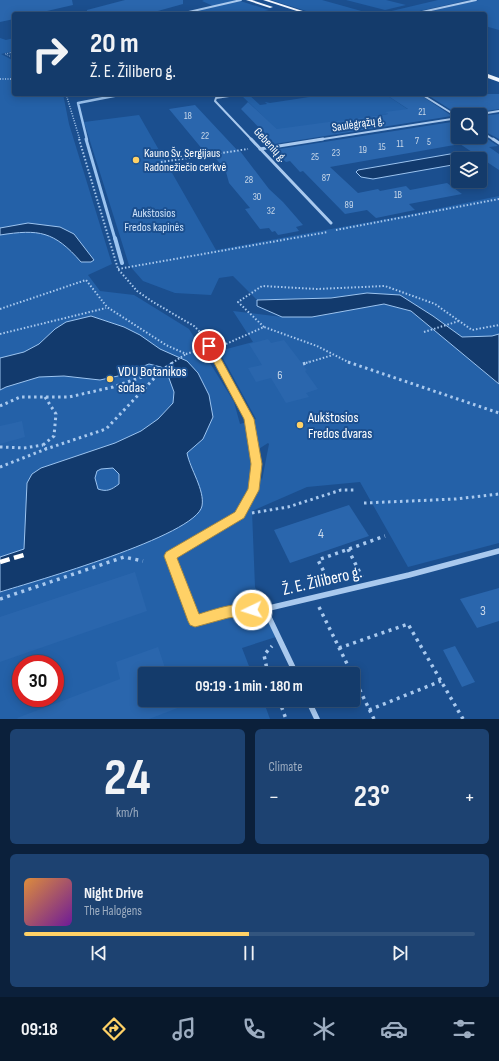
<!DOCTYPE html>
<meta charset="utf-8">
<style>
:root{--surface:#143b6b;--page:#1d4271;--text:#f1f3f6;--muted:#9dadc1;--line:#33557e;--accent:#ffd166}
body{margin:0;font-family:"Sofia Sans Condensed",sans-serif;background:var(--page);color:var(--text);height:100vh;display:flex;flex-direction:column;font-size:15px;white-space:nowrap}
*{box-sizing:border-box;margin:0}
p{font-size:13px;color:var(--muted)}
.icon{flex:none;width:22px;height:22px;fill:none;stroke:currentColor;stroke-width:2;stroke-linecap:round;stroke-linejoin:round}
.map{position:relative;height:719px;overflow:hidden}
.drawer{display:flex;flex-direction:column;gap:10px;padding:10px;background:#0b203b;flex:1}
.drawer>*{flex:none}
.hud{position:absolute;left:12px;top:12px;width:475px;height:84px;border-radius:4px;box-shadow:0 2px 10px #0003,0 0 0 1px var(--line);background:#143b6b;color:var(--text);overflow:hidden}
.fabs{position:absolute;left:451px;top:108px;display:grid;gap:8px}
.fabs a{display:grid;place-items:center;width:36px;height:36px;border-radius:4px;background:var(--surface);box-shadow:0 2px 10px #0003,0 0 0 1px var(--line);font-size:20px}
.speed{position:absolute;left:12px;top:655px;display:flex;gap:8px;font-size:20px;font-weight:700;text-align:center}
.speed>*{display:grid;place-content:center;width:52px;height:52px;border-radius:50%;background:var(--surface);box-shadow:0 2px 10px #0003,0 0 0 1px var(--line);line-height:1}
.speed .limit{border:6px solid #d22;background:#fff;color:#111}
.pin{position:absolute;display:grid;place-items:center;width:34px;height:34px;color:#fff;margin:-17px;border:2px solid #fff;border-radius:50%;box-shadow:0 1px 4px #0007}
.me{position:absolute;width:44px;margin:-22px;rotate:266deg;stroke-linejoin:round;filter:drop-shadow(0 0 3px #0008)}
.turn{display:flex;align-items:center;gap:14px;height:84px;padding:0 12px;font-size:18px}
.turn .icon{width:52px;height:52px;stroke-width:2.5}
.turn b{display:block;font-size:28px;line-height:34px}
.big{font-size:30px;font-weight:700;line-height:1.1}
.drawer .widget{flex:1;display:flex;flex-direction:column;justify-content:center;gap:6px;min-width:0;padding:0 14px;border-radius:6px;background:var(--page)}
.drawer .dial{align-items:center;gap:0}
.dial b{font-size:52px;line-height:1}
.song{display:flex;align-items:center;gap:12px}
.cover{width:48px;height:48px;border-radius:6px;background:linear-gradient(135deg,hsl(30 70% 55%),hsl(280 70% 35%))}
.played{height:4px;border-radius:2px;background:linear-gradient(90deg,var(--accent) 50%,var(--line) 50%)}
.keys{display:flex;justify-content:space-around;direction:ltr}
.heat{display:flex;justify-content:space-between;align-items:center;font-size:22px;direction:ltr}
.drawer .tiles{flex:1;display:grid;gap:10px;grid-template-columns:1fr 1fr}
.widget:last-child{grid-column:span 2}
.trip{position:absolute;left:138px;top:667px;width:222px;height:40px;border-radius:4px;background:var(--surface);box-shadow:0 2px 10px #0003,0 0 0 1px var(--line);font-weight:700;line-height:40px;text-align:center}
.dock{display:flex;height:64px;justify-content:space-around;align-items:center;background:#08182b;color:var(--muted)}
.dock .icon{width:28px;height:28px}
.dock .active{color:var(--accent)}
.dock b{font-size:18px;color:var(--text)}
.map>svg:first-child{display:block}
.green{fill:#2461a8;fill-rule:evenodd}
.water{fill:#123a6d;stroke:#9cc4f0;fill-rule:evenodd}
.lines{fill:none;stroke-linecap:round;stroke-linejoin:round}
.stream-far2{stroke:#9cc4f0;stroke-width:2.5}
.stream-far1{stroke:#9cc4f0;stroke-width:3}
.stream{stroke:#9cc4f0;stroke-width:4}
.building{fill:#2a66ad}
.minor-tunnel{stroke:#3d69a0;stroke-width:2;stroke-dasharray:2 1;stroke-linecap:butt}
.path-far4{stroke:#a9c9ee;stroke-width:1;stroke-dasharray:1 1.5;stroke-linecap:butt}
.path-far3{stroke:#a9c9ee;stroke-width:1.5;stroke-dasharray:1 1.5;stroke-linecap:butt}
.path-far2{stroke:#a9c9ee;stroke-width:2;stroke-dasharray:1.5 2;stroke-linecap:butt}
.path-far1{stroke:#a9c9ee;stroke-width:3;stroke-dasharray:2.5 3.5;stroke-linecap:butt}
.path{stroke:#a9c9ee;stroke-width:3.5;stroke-dasharray:3 4.5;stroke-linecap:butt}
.minor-far4{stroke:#a9c9ee;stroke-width:2}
.minor-far3{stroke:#a9c9ee;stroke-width:3}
.minor-far2{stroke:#a9c9ee;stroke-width:3.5}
.minor-far1{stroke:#a9c9ee;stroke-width:4.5}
.minor{stroke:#a9c9ee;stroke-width:5.5}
.primary{fill:#f0f6ff;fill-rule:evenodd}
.rail{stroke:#fff;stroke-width:4.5;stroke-dasharray:10 4.5;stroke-linecap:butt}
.route{fill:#ffd166;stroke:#a68842}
.poi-dot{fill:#ffd166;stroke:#1b4f8f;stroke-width:1.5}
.labels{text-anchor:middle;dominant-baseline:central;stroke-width:4;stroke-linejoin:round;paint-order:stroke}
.far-number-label{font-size:10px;fill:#cad9ea}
.far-street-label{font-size:12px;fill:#fff;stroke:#1b4f8f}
.far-poi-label{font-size:12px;fill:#fff;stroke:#1b4f8f;text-anchor:start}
.far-park-label{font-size:12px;fill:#cfe3fa;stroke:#1b4f8f}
.number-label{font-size:12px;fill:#cad9ea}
.poi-label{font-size:14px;fill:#fff;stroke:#1b4f8f;text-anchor:start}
.near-number-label{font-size:14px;fill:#cad9ea}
.near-street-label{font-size:17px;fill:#fff;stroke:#1b4f8f}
</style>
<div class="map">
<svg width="499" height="719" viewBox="0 0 499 719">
<rect width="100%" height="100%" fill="#1b4f8f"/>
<g class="green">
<path d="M204,0H237L269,10L252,14H180L213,6L202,1Z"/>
<path d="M271,0H322L372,14H316Z"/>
<path d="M346,0H386L406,5L385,10Z"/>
<path d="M438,0H469L406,14H379Z"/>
<path d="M479,0H499V30L485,26V14H416C421,13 426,15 431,13L428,12Z"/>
<path d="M0,38L6,40L14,38V51L1,54L14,61V94H63L69,124L112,264L88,275L100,291L134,295L189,329L234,402L240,424L256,419L219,351L253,342L233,311L282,317H312L384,304L411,311L499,384V543L408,567L360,482L307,487L252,511L255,587L265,609L279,636L242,648L252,674H145V700H263L270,719H0ZM268,443L269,444L262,480L251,454ZM21,664H55V698H21Z"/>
<path d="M329,94H385L424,120L386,112L388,114L294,128L289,141L242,96L249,95L260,105L267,104L265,102L270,103Z"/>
<path d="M139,115L216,250L397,217L499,196V334L492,336L462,337L433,316L367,293L331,298L257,300L233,276L219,278L211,295L175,293L143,281L129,265L84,122Z"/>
</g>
<g class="water">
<path d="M450,154L458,156L462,159H458V164L373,179L361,177L356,172L358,170Z"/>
<path d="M28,223L60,227L74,234L94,260L91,262H81C54,231 39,229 0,235V228Z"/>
<path d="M367,293L400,295L433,316L462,337L492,336L499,334V384L411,311L384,304L312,317H282L257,306V300L331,298Z"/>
<path d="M91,316L124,327L140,335L160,349L187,361L198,373L209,395L213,417L203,439L187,453C190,469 205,490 202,506C196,536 32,582 0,592V557L24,549L27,483L32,474L41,468L115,443L141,431L158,419L173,403L174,392L166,370L161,367L149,364L118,376L100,380L64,376L39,377L6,387L0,390V358L24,352L39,344L55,329L66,322ZM113,468L119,474V484C111,490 107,492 98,489L95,478L97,471L101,469Z"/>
</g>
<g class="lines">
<path class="stream-far2" d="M87,140L78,103L119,95"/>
<path class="stream-far1" d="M86,139L115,239"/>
<path class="stream" d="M115,238L122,263"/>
</g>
<g class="building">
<path d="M0,0H72L73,5L34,14H14V19L0,22Z"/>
<path d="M125,0H183V4L147,14H87V10Z"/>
<path d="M385,94H419L452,116L268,145L262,139L269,138L241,109L248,102L277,129L388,114L385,112L408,109Z"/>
<path d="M426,94H499V109L480,112L479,115H459Z"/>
<path d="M195,105L238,151H240L269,189L283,202L303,225L296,227L299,231L278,235L275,231L272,232L269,228L260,229L245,209L250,208L229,183L226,172H227L208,149L203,150L169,109Z"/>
<path d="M499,114V139L480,129V116Z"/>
<path d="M458,121V137H480V134L498,146L489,147L499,154V170L460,144L330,167L358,193L378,189L380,191L406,186L410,190L447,183L462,194L409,204L415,210L376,218L367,210L345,214L303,171L300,172L290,161L286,162L273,150Z"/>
<path d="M268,339L271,343L284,340L307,370L305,371L318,389L306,393L309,397L286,403L271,378L256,382L248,368L262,365L249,344Z"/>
<path d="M22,421L25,437L0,444V426Z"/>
<path d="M349,505L369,536L290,563L274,530Z"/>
<path d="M135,572L147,611L0,662V617Z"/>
<path d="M499,588V621L477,628L460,599Z"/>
<path d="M455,646L475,682L462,687L443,650Z"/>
<path d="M158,647L167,674H145V700L196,701L149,719H18L17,718L120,679L116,662Z"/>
</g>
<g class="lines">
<path class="minor-tunnel" d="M474,115L481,114"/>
<path class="path-far4" d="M13,52L5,54L14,58"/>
<g class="path-far3">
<path d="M0,79H14"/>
<path d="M66,94L80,140"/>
</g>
<g class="path-far2">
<path d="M79,139L118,269L137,291L153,302L194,326L206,338"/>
<path d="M161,162L248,149"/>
<path d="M336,230L499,199"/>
<path d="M118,269L328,232"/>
<path d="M0,309L86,280L107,307L166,345L186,354L202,349"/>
<path d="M264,327L238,302L262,286L317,289L385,286L435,304L472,330L499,325"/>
<path d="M424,332L459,321"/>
<path d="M0,334L106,308"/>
<path d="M226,344L264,327L317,346L350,363"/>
<path d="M172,363L186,354"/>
<path d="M306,363L333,355"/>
</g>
<g class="path-far1">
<path d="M348,362L499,413"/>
<path d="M303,364L309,362"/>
<path d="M45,397L56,414L54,436L43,445L46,449"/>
<path d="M0,406L20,397H69L113,387L162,370"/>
<path d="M0,447L24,448L43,445"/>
<path d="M0,467L46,449L106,429L162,370L174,362"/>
<path d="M364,503L456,499L499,494"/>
<path d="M252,513L288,507L341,490H354"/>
</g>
<g class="path">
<path d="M348,549L362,577"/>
<path d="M330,584L318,560L385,536"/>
<path d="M0,599L124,557L143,561"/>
<path d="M319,607L352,674"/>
<path d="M339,648L408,624L463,719"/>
<path d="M268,674L264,655L272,646"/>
<path d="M353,676L374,719"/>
<path d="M279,700L286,719"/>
<path d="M369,710L441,681"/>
</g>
<g class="minor-far4">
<path d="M180,14L241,0"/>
<path d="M413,14L476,0"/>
<path d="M242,94L216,98L215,101L252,140"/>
<path d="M421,94L458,117"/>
<path d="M481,114L499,111"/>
<path d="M480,131L494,140"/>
<path d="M317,140L458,118"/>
</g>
<g class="minor-far3">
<path d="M251,139L331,223"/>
<path d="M493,139L499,143"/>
<path d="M260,149L323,139"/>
</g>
<path class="minor-far2" d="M209,346L218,363"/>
<path class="minor-far1" d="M218,362L249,419L257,464L254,490L239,515L230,521"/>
<g class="minor">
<path d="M231,520L170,556L195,621L227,612L265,609L409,575L499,551"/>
<path d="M265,609L296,674"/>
<path d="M308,700L317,719"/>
</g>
<g class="primary">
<path d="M246,0H252L273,7L270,8Z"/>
<path d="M263,0H269L312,14H306Z"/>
<path d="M485,73L499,78V82L485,77Z"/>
</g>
<path class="rail" d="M0,562L24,555"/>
</g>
<path class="route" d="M209,343L214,346L254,419L262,464L259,490L244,518L177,558L199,614C215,609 241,600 257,606L259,610L257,614L228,618L195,627L190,625L188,621L164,556L166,552L235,512L248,489L251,464L244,419L205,346Z"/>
<g class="poi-dot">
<circle cx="136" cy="160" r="4"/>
<circle cx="110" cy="379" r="4"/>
<circle cx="300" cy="425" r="4"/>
</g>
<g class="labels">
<g class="far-number-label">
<text x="422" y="112">21</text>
<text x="188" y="116">18</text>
<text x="205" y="136">22</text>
<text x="417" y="141">7</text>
<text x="429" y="142">5</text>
<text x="400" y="144">11</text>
<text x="382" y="147">15</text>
<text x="363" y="150">19</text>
<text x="336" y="153">23</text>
<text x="315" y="157">25</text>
<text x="326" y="178">87</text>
<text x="249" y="180">28</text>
<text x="398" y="195">1B</text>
<text x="257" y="197">30</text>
<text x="349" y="205">89</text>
<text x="271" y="211">32</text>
</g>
<g class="far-street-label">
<text transform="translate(358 124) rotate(-9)">Saulėgrąžų g.</text>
<text transform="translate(270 145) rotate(47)">Gebenių g.</text>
</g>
<g class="far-poi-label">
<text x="144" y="153">Kauno Šv. Sergijaus<tspan x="144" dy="14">Radonežiečio cerkvė</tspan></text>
</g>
<g class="far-park-label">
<text x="154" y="213">Aukštosios<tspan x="154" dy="14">Fredos kapinės</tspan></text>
</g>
<g class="number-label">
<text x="280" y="375">6</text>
</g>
<g class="poi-label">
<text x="118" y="371">VDU Botanikos<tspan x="118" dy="16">sodas</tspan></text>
<text x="308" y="417">Aukštosios<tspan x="308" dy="16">Fredos dvaras</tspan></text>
</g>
<g class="near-number-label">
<text x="321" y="533">4</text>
<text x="483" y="610">3</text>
</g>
<g class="near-street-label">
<text transform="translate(322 581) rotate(-13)">Ž. E. Žilibero g.</text>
</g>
</g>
</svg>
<div class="fabs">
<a><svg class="icon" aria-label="search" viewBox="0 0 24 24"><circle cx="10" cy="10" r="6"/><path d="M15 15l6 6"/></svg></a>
<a><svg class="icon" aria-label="layers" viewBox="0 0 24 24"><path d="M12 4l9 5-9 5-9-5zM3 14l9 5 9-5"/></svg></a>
</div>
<div class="speed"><div class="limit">30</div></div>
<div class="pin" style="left:209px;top:346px;background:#d93025"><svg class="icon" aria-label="arrive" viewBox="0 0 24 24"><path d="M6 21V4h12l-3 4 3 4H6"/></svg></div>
<svg class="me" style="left:252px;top:610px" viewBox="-20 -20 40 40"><circle r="17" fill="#ffd166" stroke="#fff" stroke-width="3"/><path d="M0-11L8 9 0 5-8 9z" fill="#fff"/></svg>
<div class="trip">09:19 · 1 min · 180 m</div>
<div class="hud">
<div class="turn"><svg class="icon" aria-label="right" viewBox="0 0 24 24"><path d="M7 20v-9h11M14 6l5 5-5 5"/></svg><div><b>20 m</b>Ž. E. Žilibero g.</div></div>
</div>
</div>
<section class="drawer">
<div class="tiles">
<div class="widget dial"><b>24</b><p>km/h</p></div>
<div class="widget"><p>Climate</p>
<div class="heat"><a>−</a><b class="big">23°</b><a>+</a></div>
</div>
<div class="widget">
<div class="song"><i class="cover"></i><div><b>Night Drive</b><p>The Halogens</p></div></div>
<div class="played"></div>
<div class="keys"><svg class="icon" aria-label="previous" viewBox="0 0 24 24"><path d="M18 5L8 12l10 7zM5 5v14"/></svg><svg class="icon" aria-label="pause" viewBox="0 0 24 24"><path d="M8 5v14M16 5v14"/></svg><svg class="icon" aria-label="next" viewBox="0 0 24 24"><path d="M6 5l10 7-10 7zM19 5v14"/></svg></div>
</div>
</div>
</section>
<nav class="dock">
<b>09:18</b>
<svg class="icon active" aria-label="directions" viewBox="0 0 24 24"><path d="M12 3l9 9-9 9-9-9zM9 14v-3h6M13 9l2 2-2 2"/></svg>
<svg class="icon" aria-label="music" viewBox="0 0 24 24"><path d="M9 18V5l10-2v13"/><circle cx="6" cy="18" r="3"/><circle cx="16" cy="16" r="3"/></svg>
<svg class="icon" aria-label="phone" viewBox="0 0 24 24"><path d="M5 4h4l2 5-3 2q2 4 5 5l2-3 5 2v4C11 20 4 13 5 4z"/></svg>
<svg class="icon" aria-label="climate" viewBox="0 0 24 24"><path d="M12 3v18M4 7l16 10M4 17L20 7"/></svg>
<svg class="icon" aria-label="car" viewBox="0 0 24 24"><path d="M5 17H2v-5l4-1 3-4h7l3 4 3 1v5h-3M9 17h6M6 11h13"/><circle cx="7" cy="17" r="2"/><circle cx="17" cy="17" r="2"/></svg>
<svg class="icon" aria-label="filters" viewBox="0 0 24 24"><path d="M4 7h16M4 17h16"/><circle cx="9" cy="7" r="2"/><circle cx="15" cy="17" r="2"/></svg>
</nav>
